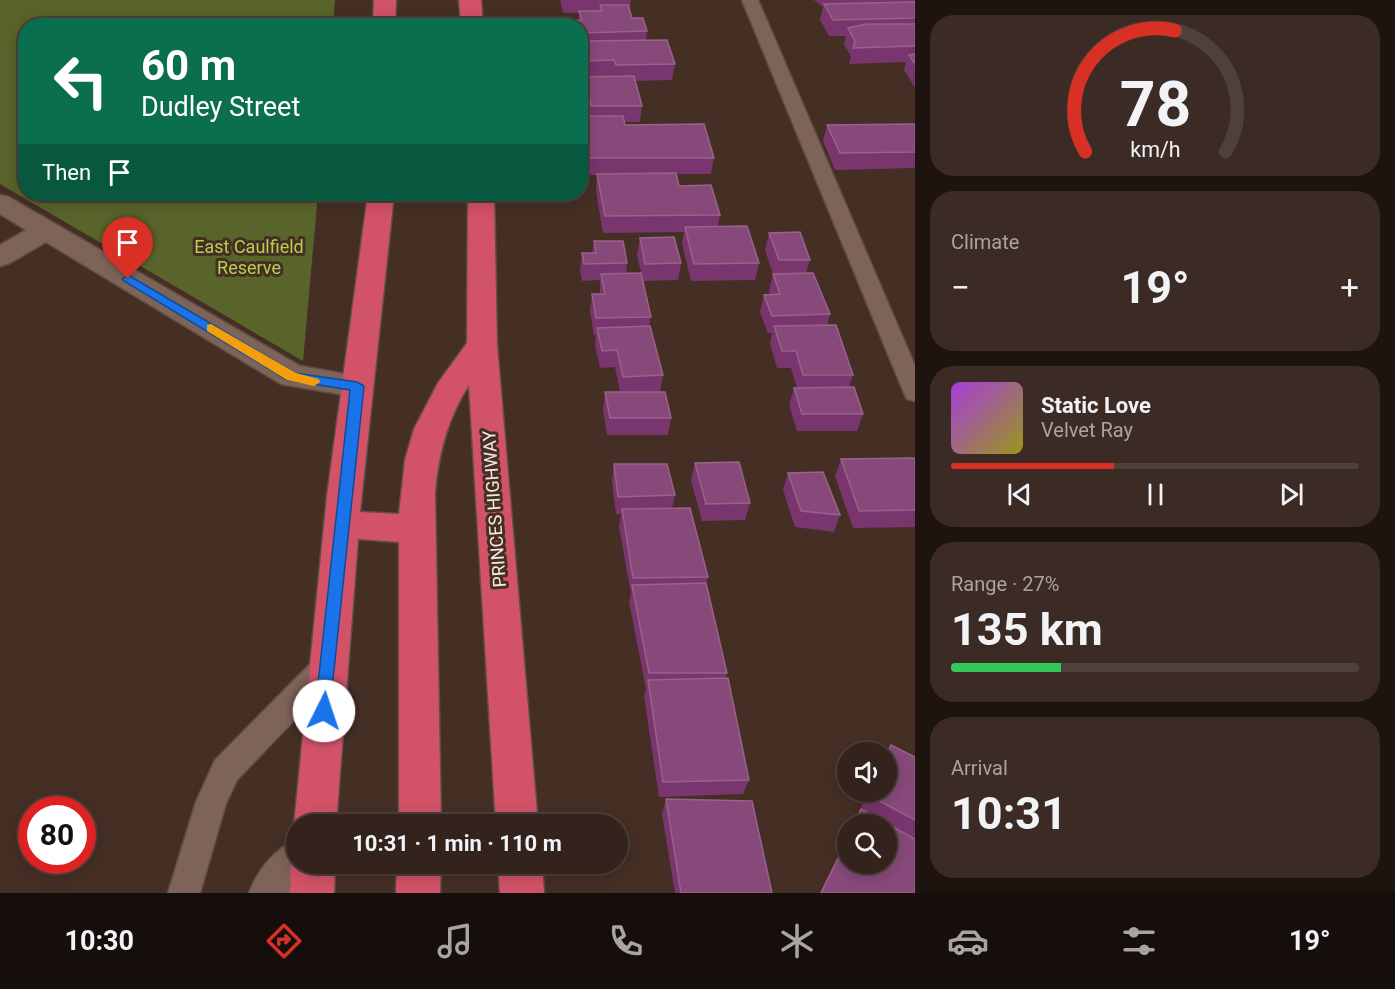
<!DOCTYPE html>
<meta charset="utf-8">
<style>
:root{--surface:#34231c;--page:#3c2b25;--text:#f1f3f6;--muted:#a9a4a3;--line:#4e403b;--accent:#d93025}
body{margin:0;font-family:Roboto,sans-serif;background:var(--page);color:var(--text);height:100vh;display:flex;flex-direction:column;font-size:22px;white-space:nowrap}
*{box-sizing:border-box;margin:0}
p{font-size:20px;color:var(--muted)}
.icon{flex:none;width:33px;height:33px;fill:none;stroke:currentColor;stroke-width:2;stroke-linecap:round;stroke-linejoin:round}
.map{position:relative;flex:1;overflow:hidden}
.details{display:flex;flex-direction:column;gap:15px;padding:15px;background:#1d130f;width:480px}
.details>*{flex:none}
.banner{position:absolute;left:18px;top:18px;width:570px;height:183px;border-radius:24px;box-shadow:0 3px 15px #0003,0 0 0 2px var(--line);background:#0b6e4f;color:#fff;overflow:hidden}
.buttons{position:absolute;left:837px;top:742px;display:grid;gap:12px}
.buttons a{display:grid;place-items:center;width:60px;height:60px;border-radius:50%;background:var(--surface);box-shadow:0 3px 15px #0003,0 0 0 2px var(--line);font-size:30px}
.speed{position:absolute;left:18px;top:796px;display:flex;gap:12px;font-size:30px;font-weight:700;text-align:center}
.speed>*{display:grid;place-content:center;width:78px;height:78px;border-radius:50%;background:var(--surface);box-shadow:0 3px 15px #0003,0 0 0 2px var(--line);line-height:1}
.speed .limit{border:9px solid #d22;background:#fff;color:#111}
.pin{position:absolute;display:grid;place-items:center;width:51px;height:51px;color:#fff;margin:-62px -26px;border-radius:50% 50% 50% 0;rotate:-45deg;box-shadow:0 0 6px #0007}
.pin .icon{rotate:45deg}
.me{position:absolute;width:66px;margin:-33px;rotate:4deg;stroke-linejoin:round;filter:drop-shadow(0 0 4px #0008)}
.turn{display:flex;align-items:center;gap:21px;height:126px;padding:0 24px;font-size:27px}
.turn .icon{width:78px;height:78px;stroke-width:2.5}
.turn b{display:block;font-size:42px;line-height:51px}
.then{display:flex;align-items:center;height:57px;padding:0 24px;background:#0003;gap:12px;font-size:22px}
.big{font-size:45px;font-weight:700;line-height:1.1}
.details .tile{flex:1;display:flex;flex-direction:column;justify-content:center;gap:9px;min-width:0;padding:0 21px;border-radius:24px;background:var(--page)}
.details .dial{align-items:center;gap:0}
.dial svg{height:156px;overflow:visible;fill:none;stroke:var(--line);stroke-width:7;stroke-linecap:round;text-anchor:middle}
.dial text{fill:var(--text);stroke:none}
.song{display:flex;align-items:center;gap:18px}
.cover{width:72px;height:72px;border-radius:9px;background:linear-gradient(135deg,hsl(280 70% 55%),hsl(60 70% 35%))}
.played{height:6px;border-radius:3px;background:linear-gradient(90deg,var(--accent) 40%,var(--line) 40%)}
.keys{display:flex;justify-content:space-around;direction:ltr}
.heat{display:flex;justify-content:space-between;align-items:center;font-size:33px;direction:ltr}
.charge{height:9px;border-radius:4px;background:linear-gradient(90deg,#34c759 27%,var(--line) 0)}
.trip{position:absolute;left:286px;top:814px;width:342px;height:60px;border-radius:30px;background:var(--surface);box-shadow:0 3px 15px #0003,0 0 0 2px var(--line);font-weight:700;line-height:60px;text-align:center}
.menu{display:flex;height:96px;justify-content:space-around;align-items:center;background:#150e0b;color:var(--muted)}
.menu .icon{width:42px;height:42px}
.menu .current{color:var(--accent)}
.menu b{font-size:27px;color:var(--text)}
main{display:flex;flex:1;min-height:0}
.map>svg:first-child{display:block}
.green{fill:#59642b}
.lines{fill:none;stroke-linecap:round;stroke-linejoin:round}
.lane-casing{stroke:#604d44;stroke-width:3}
.street-casing{stroke:#604d44;stroke-width:3}
.secondary-casing{stroke:#604d44;stroke-width:3}
.highway-casing{stroke:#604d44;stroke-width:3}
.lane{fill:#7d6358;fill-rule:evenodd}
.street{fill:#7d6358;fill-rule:evenodd}
.secondary{fill:#7d6358;fill-rule:evenodd}
.highway{fill:#d25268;fill-rule:evenodd}
.wall{fill:#79356e}
.building{fill:#87497a;stroke:#98628a;stroke-width:1.5}
.route{fill:#1a73e8;stroke:#114b97;stroke-width:1.5}
.slow{fill:#f59e0b}
.labels{text-anchor:middle;dominant-baseline:central;stroke-width:6;stroke-linejoin:round;paint-order:stroke}
.park-label{font-size:18px;fill:#b9cf4c;stroke:#452f25}
.street-label{font-size:18px;fill:#f7e8e1;stroke:#452f25}
</style>
<main>
<div class="map">
<svg width="915" height="893" viewBox="0 0 915 893">
<rect width="100%" height="100%" fill="#452f25"/>
<path class="green" d="M0,0H335L333,25L26,26V194H318L303,361L0,184Z"/>
<g class="lines">
<g class="lane-casing">
<g id="lane">
<path d="M742,0H758L915,366V401L907,399L904,393Z"/>
<path d="M327,654L337,657L341,666L337,675L237,780L226,803L200,893H168L196,802L215,760L317,657Z"/>
</g>
</g>
<g class="street-casing">
<path id="street" d="M0,195L9,197L300,366L368,378L373,386L368,394L357,397L281,384L46,242L10,263L0,266V245L26,230L0,214Z"/>
</g>
<g class="secondary-casing">
<path id="secondary" d="M297,840V864H318L313,876L299,893H249C258,870 274,849 297,840Z"/>
</g>
<g class="highway-casing">
<g id="highway">
<path d="M374,0H396L395,26H373Z"/>
<path d="M459,0H481L483,26H461Z"/>
<path d="M368,194H394L360,512L399,514L405,460L414,429L438,383L467,343L468,194H494L497,345L538,825H496L469,385C447,419 438,455 435,494L441,825H399V542L358,539L336,825H297V833L294,825L327,496Z"/>
<path d="M297,850V864H335L334,893H290L291,864Z"/>
<path d="M397,864H441L440,893H396Z"/>
<path d="M498,864H542L544,893H500Z"/>
</g>
</g>
<use href="#lane" class="lane"/>
<use href="#street" class="street"/>
<use href="#secondary" class="secondary"/>
<use href="#highway" class="highway"/>
</g>
<g class="wall">
<path d="M560,0H631L630,11L632,18L647,31L646,40L675,64L672,80L635,81L642,106L640,122H624L625,125L714,158L711,174H676L679,186L720,215L718,226L759,263L755,280L691,281L682,243L684,232L603,233L596,191L597,175H580V116H589L588,110L580,111V77H582L580,71V26H564L565,21H578L579,13H563Z"/>
<path d="M814,0H915V88L904,70L906,62L849,64L851,57L844,44L846,36H829L820,20L823,7Z"/>
<path d="M915,124V168L835,170L823,141L827,125Z"/>
<path d="M769,233L810,260L806,273L830,314L827,326L853,375L849,387L863,414L857,431H797L789,405L794,388H797L791,368H777L770,343L772,333H768L760,312L764,295L770,294L769,291L773,274L765,250Z"/>
<path d="M640,238L681,263L678,280L643,281L637,255Z"/>
<path d="M594,241L627,263L626,274L651,317L649,326L663,375L660,392L671,418L668,435H607L603,410L605,392H620L615,367L600,368L595,345L596,335H594L590,311L592,294H600V280L582,281L580,270L582,253H592Z"/>
<path d="M915,458V527L853,528L835,476L841,459Z"/>
<path d="M695,463L750,503L745,520L702,521L691,480Z"/>
<path d="M614,464L675,495L672,508L708,577L706,583L727,673L725,678L749,780L743,794L659,797L644,696L646,689L629,602L631,594L619,526L621,514H616L612,481Z"/>
<path d="M788,473L840,515L834,532L795,527L783,490Z"/>
<path d="M891,745L915,757V893H820L848,836V864L886,825H853L861,810H860L868,792H886V754Z"/>
<path d="M666,799L772,893H675L662,814Z"/>
</g>
<g class="building">
<path d="M915,2V18L833,20L824,4Z"/>
<path d="M600,5H628L632,18H643L647,31L580,33V26H566L565,21L582,20L579,11H602Z"/>
<path d="M866,24H915V46L853,48L855,41L848,28Z"/>
<path d="M667,40L675,64L616,65L614,60L583,61L580,49V41Z"/>
<path d="M915,54V64L909,55Z"/>
<path d="M634,76L642,106H591L589,94H580V77Z"/>
<path d="M580,116H623L625,125L704,124L714,158H580Z"/>
<path d="M915,124V152L840,153L827,125Z"/>
<path d="M676,173L679,186L711,185L720,215L605,216L597,174Z"/>
<path d="M747,226L759,263L694,264L685,227Z"/>
<path d="M800,232L810,260H779L769,233Z"/>
<path d="M674,237L681,263L645,264L640,238Z"/>
<path d="M594,241H623L627,263L584,264L582,253H596Z"/>
<path d="M641,273L651,317L596,318L592,294H605L601,274Z"/>
<path d="M813,273L830,314L772,316L764,295L780,294L773,274Z"/>
<path d="M836,325L853,375H803L796,351H782L774,326Z"/>
<path d="M650,326L663,375L623,377L617,350L602,351L597,328Z"/>
<path d="M854,387L863,414H802L794,388Z"/>
<path d="M605,392H665L671,418H610Z"/>
<path d="M915,458V510L859,511L841,459Z"/>
<path d="M739,462L750,503L706,504L695,463Z"/>
<path d="M614,464H667L675,495L618,497Z"/>
<path d="M823,472L840,515L801,511L788,473Z"/>
<path d="M690,508L708,577L633,578L622,509Z"/>
<path d="M706,583L727,673H649L632,585Z"/>
<path d="M728,678L749,780L663,782L648,680Z"/>
<path d="M891,745L915,757V820L868,795L870,792H886V755Z"/>
<path d="M666,799L752,801L772,893H681Z"/>
<path d="M861,809L915,839V893H821L848,838V864H886V825H854Z"/>
</g>
<path class="route" d="M128,275L295,373L357,382L364,386L329,717L324,719L318,717L315,711L350,390L287,380L124,281L122,279Z"/>
<path class="slow" d="M211,324L296,373L319,379L320,382L314,386L287,380L207,331V325Z"/>
<g class="labels">
<g class="park-label">
<text x="249" y="246">East Caulfield<tspan x="249" dy="21">Reserve</tspan></text>
</g>
<g class="street-label">
<text transform="translate(494 509) rotate(-94)">PRINCES HIGHWAY</text>
</g>
</g>
</svg>
<div class="buttons">
<a><svg class="icon" aria-label="sound" viewBox="0 0 24 24"><path d="M4 9h4l5-4v14l-5-4H4zM17 9q2 3 0 6"/></svg></a>
<a><svg class="icon" aria-label="search" viewBox="0 0 24 24"><circle cx="10" cy="10" r="6"/><path d="M15 15l6 6"/></svg></a>
</div>
<div class="speed"><div class="limit">80</div></div>
<div class="pin" style="left:128px;top:279px;background:#d93025"><svg class="icon" aria-label="arrive" viewBox="0 0 24 24"><path d="M6 21V4h12l-3 4 3 4H6"/></svg></div>
<svg class="me" style="left:324px;top:711px" viewBox="-20 -20 40 40"><circle r="19" fill="#fff"/><path d="M0-13L10 11 0 6-10 11z" fill="#1a73e8"/></svg>
<div class="trip">10:31 · 1 min · 110 m</div>
<div class="banner">
<div class="turn"><svg class="icon" aria-label="left" viewBox="0 0 24 24"><path d="M17 20v-9H6M10 6l-5 5 5 5"/></svg><div><b>60 m</b>Dudley Street</div></div>
<div class="then">Then<svg class="icon" aria-label="arrive" viewBox="0 0 24 24"><path d="M6 21V4h12l-3 4 3 4H6"/></svg></div>
</div>
</div>
<section class="details">
<div class="tile dial"><svg viewBox="0 0 100 80">
<path d="M14 69A42 42 0 1 1 86 69"/>
<path d="M14 69A42 42 0 0 1 60 7" stroke="#d93025"/>
<text x="50" y="56" font-size="32" font-weight="700">78</text>
<text x="50" y="72" font-size="11">km/h</text>
</svg></div>
<div class="tile"><p>Climate</p>
<div class="heat"><a>−</a><b class="big">19°</b><a>+</a></div>
</div>
<div class="tile">
<div class="song"><i class="cover"></i><div><b>Static Love</b><p>Velvet Ray</p></div></div>
<div class="played"></div>
<div class="keys"><svg class="icon" aria-label="previous" viewBox="0 0 24 24"><path d="M18 5L8 12l10 7zM5 5v14"/></svg><svg class="icon" aria-label="pause" viewBox="0 0 24 24"><path d="M8 5v14M16 5v14"/></svg><svg class="icon" aria-label="next" viewBox="0 0 24 24"><path d="M6 5l10 7-10 7zM19 5v14"/></svg></div>
</div>
<div class="tile"><p>Range · 27%</p><b class="big">135 km</b><div class="charge"></div></div>
<div class="tile"><p>Arrival</p><b class="big">10:31</b></div>
</section>
</main>
<nav class="menu">
<b>10:30</b>
<svg class="icon current" aria-label="directions" viewBox="0 0 24 24"><path d="M12 3l9 9-9 9-9-9zM9 14v-3h6M13 9l2 2-2 2"/></svg>
<svg class="icon" aria-label="music" viewBox="0 0 24 24"><path d="M9 18V5l10-2v13"/><circle cx="6" cy="18" r="3"/><circle cx="16" cy="16" r="3"/></svg>
<svg class="icon" aria-label="phone" viewBox="0 0 24 24"><path d="M5 4h4l2 5-3 2q2 4 5 5l2-3 5 2v4C11 20 4 13 5 4z"/></svg>
<svg class="icon" aria-label="climate" viewBox="0 0 24 24"><path d="M12 3v18M4 7l16 10M4 17L20 7"/></svg>
<svg class="icon" aria-label="car" viewBox="0 0 24 24"><path d="M5 17H2v-5l4-1 3-4h7l3 4 3 1v5h-3M9 17h6M6 11h13"/><circle cx="7" cy="17" r="2"/><circle cx="17" cy="17" r="2"/></svg>
<svg class="icon" aria-label="filters" viewBox="0 0 24 24"><path d="M4 7h16M4 17h16"/><circle cx="9" cy="7" r="2"/><circle cx="15" cy="17" r="2"/></svg>
<b>19°</b>
</nav>
